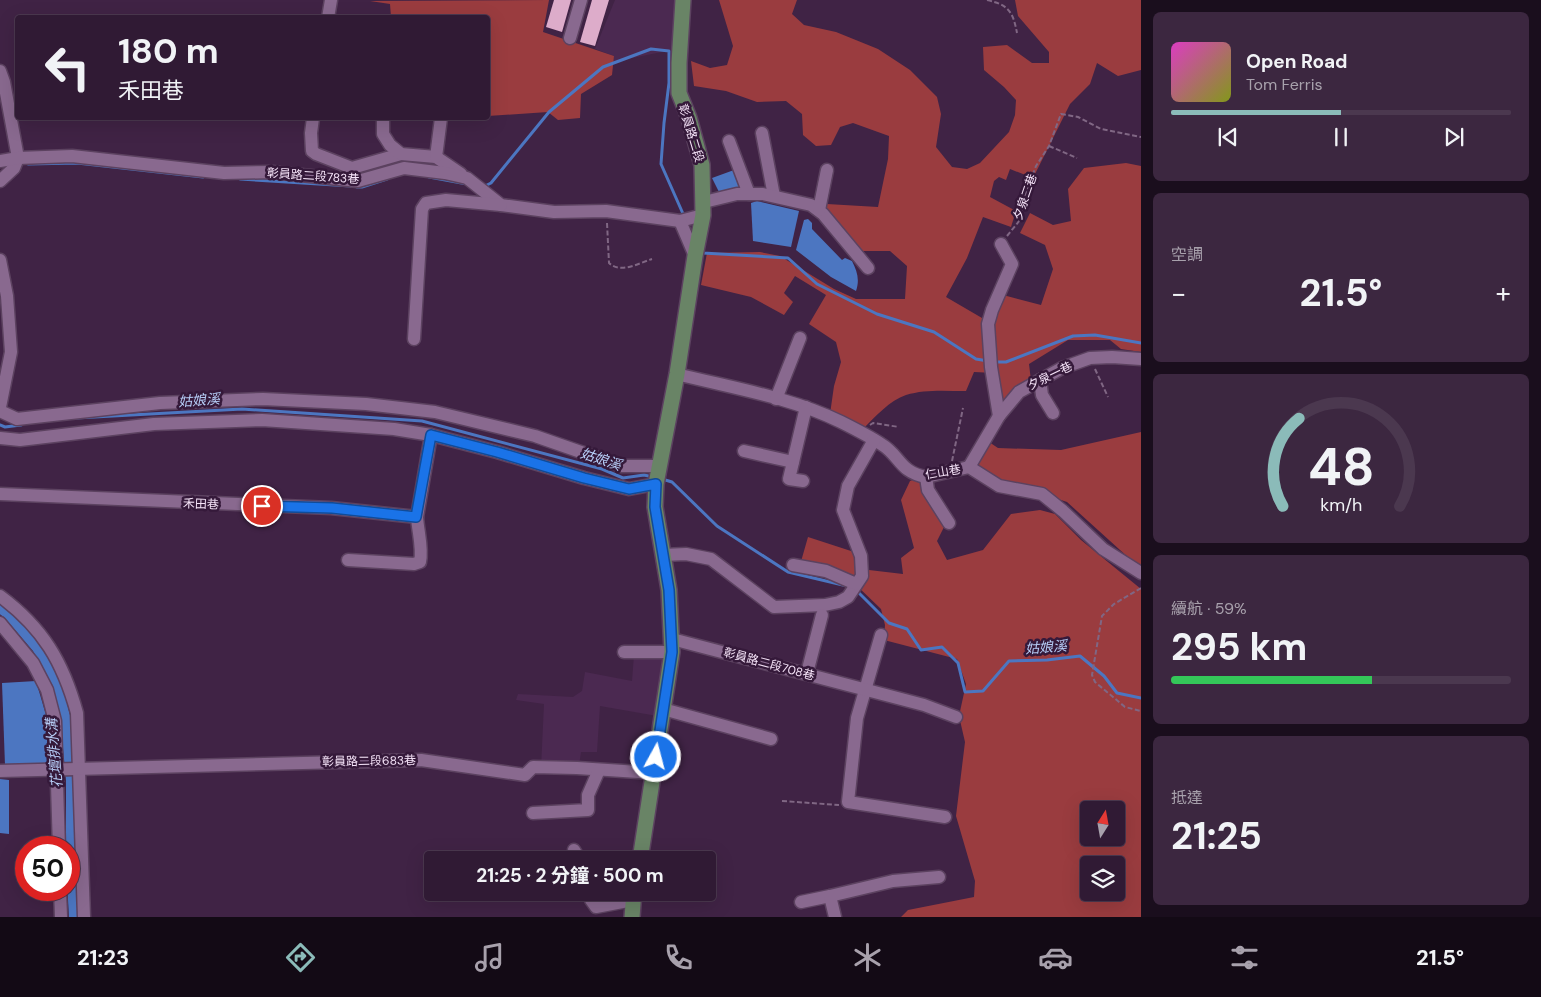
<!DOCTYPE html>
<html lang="zh-TW">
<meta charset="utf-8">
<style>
:root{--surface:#301a34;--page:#3c2740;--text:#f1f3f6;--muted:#a8a1ac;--line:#4b384f;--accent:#8bbbb9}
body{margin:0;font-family:"DM Sans","Noto Sans TC",sans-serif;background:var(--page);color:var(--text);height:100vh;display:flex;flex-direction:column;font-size:19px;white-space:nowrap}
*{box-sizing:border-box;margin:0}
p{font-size:16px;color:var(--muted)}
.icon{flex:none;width:28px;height:28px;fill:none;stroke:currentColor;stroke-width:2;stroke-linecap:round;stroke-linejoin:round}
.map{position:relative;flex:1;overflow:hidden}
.details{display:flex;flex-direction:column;gap:12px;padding:12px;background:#1a0e1d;width:400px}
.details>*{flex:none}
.banner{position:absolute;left:15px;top:15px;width:475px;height:105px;border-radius:5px;box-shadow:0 5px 20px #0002,0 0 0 1px var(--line);background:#301a34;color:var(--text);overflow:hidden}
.needle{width:32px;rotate:11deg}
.controls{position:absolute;left:1080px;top:801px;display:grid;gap:10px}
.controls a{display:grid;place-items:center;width:45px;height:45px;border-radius:5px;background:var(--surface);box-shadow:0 5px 20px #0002,0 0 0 1px var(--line);font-size:25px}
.speed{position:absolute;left:15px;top:836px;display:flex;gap:10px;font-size:25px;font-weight:700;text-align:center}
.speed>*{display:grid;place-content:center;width:65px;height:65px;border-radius:50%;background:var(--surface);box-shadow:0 5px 20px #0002,0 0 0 1px var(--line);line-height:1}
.speed .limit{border:8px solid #d22;background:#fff;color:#111}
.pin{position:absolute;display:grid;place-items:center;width:42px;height:42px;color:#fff;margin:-21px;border:2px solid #fff;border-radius:50%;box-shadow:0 1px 5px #0007}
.me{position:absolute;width:55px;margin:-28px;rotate:7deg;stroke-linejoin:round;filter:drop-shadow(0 0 4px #0008)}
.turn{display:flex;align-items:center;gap:18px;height:105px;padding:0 20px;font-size:22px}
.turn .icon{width:65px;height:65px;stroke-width:2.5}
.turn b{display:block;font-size:35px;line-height:42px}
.big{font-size:38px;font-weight:700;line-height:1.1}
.details .tile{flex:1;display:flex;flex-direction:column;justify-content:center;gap:8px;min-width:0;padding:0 18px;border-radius:8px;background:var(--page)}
.details .dial{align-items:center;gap:0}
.dial svg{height:130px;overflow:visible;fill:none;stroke:var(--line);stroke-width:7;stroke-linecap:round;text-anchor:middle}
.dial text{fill:var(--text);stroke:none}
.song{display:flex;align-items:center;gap:15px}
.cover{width:60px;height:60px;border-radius:8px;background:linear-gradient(135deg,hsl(310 70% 55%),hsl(70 70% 35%))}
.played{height:5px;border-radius:2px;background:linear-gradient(90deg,var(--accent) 50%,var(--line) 50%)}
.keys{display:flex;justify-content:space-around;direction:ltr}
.heat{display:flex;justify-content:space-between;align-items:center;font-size:28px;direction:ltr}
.charge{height:8px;border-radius:4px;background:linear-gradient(90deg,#34c759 59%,var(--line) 0)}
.trip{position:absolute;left:424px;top:851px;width:292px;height:50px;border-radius:5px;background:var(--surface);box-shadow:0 5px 20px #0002,0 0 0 1px var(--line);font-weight:700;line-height:50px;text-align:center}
.tabs{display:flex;height:80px;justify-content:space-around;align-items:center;background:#130a15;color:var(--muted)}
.tabs .icon{width:35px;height:35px}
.tabs .active{color:var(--accent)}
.tabs b{font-size:22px;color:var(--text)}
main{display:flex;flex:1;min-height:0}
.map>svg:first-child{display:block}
.built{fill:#4b2951}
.forest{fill:#9a3c3f;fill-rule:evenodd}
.water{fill:#4c76c1}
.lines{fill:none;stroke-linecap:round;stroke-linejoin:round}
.stream{stroke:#4c76c1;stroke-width:3}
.canal{stroke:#4c76c1;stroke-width:10}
.building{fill:#ddacca}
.minor-casing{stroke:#5c4260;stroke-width:15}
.major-casing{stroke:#5c4260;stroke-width:18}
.path{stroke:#806784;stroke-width:2;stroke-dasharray:5 2.5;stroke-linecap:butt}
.minor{stroke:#89698f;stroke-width:12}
.major{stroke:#698466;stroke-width:15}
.route-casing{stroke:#114b97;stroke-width:12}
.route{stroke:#1a73e8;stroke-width:9}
.labels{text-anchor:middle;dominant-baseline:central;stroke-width:5;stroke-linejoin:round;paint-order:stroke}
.street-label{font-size:12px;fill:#f5e3f8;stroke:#35193a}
.water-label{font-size:14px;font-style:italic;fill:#b6cdf6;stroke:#35193a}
</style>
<main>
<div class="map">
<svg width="1141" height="917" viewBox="0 0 1141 917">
<rect width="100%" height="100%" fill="#402345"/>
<g class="built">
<path d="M615,0H681V48L613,62L614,56L595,49Z"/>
<path d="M634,655L671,659L663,717L600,706L597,752H581L578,773L541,768L544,704L516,700L518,694L573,697L582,691L585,672L632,681Z"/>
</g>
<g class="forest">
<path d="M549,0L543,32L614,56L612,75L581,94L580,118L558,120L548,112L488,116V18L391,17L390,4L370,1Z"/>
<path d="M719,0H797L792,14L804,25L836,32L878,49L910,70L937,97L941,114L936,147L952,167L967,169L980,163L1009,132L1015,115L1016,100L1004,87L984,70L983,47L1007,45L1032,63H1049V52L1018,16L1015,0H1141V70L1118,76L1097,63L1090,84L1070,104L1033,178L1010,169L1006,180L999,177L994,181L990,197L1016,211L1011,227L983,217L967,258L946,297L994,325L1003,295L1041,305L1053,269L1045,245L1020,233L1030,213L1053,225L1071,221L1068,189L1084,168L1126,163L1141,166V352L1121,349L1110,340H1068L1029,364L1032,389L998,403L995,373L974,372L966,391C946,391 925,389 906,395C890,400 875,417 863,429L830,414L834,386L841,362L836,342L809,324L826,295L795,276L784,293L793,302L784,315L751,297L701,285L707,253L760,252L780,256L834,289L856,299H905L907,266L890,251H859L825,218L827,204L878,207L888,159L889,136L853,123L840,127L831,145L816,146L803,135L802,114L786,101L757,102L726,91L694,86L691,61L710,68L727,65L733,46Z"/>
<path d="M1141,432V569L1067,502L982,474L970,457L980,436L998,448L1061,450Z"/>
<path d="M920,477L945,525L937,541L947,560L983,550L1011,514L1040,510L1055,514L1081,540L1141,589V917H901L908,910L974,897L975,881L956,816L965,742L959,716L966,684L957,659L884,640L885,625L881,609L854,583L800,565L808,537L851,551L869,570L903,574L901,558L914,548L901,500L910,481ZM1089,810H1116V838H1089ZM1089,865H1116V892H1089Z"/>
</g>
<g class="water">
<path d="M734,170L742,188L720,194L712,178Z"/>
<path d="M757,201L799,211L791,247L753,241L751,203Z"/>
<path d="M808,219L812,223V229L842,260L845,258L852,261C857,271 860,279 856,291L831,277L796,250L804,220Z"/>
<path d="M36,681L46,715L48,763L10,766L5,765L2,683Z"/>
<path d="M0,779L9,780V834L0,833Z"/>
</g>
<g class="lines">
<g class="stream">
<path d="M28,164L77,163L203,177"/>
<path d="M429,177L467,184"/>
<path d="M240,179L351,186"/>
<path d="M357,187H362L387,179"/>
<path d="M483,187L491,183L549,112L603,67L651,49L669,51V83L664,123L661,164L684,216"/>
<path d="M702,251L703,253L788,258L817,284L877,314L934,332L976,359L988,361"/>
<path d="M995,362H1006L1073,336L1095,335L1141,343"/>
<path d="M76,418L242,409L422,421L602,469L623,478L644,475L653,477"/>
<path d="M0,425L5,427L21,425"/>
<path d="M662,479L672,482L717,526L788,572L847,586"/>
<path d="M857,591L889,623L907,629L921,650L942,647L958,663L965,692L983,691L1009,661L1047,660L1080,656L1104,676L1117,693L1141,698"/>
</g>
<path class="canal" d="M0,608L8,614L37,648L57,683L65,716L71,780V865L74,917"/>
</g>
<g class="building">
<path d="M554,0H571L562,32L546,27Z"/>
<path d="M592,0H609L595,46L580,42Z"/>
</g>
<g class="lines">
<g class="minor-casing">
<g id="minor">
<path d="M328,18L331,0"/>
<path d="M570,38L581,0"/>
<path d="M0,71L4,82L18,158L14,168L0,181"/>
<path d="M313,118L311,133L312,151L316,154L352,168L401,154"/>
<path d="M383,118V134L390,145L401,154L436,157L461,174"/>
<path d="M762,133L774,196"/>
<path d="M729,141L749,194"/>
<path d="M436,157L441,118"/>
<path d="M0,161L18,158L72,156L224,173L272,172L358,181L404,168L445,173L467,178L501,205L554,212L606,211L680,221L703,215"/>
<path d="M704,202L737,194H763L811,205L823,214L868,268"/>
<path d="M819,210L827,170"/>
<path d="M680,221L695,256"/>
<path d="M0,260L7,296L11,352L0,407"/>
<path d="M414,339L422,209L426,203L446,200L501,205"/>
<path d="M677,374C732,388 790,397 841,422C855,429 869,436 881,444C900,455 899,472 926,477L969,467L999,486L1042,494L1063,511L1103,549L1141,573"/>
<path d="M1040,380L1042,395L1053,413"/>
<path d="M776,399L800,338"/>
<path d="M0,411L17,419L160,403L263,399L366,404L435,412L535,436L621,466H658"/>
<path d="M999,416L991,367L988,324L992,310L1012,264L1001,244"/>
<path d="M0,438L20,440L154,424L262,420L394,429L431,435L497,452L584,478L629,489L656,484"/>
<path d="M744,451L793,462"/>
<path d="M969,467L999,416L1019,392L1062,368L1090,358L1112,357L1141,359"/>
<path d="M926,477L928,490L949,523"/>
<path d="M803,481L789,479L806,407"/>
<path d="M0,494L331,508L417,517L431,435"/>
<path d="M663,555L686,554L711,559L774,607L825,605L839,602L848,597L862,576L861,556L843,510L848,486L874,440"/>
<path d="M348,560L414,564L420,562C423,549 418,532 417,517"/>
<path d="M793,565L826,571L856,584"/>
<path d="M0,596C43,628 63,662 77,713L84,917"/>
<path d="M0,623L33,663L47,690L55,721L59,848"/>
<path d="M881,635L857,718L848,802L945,817"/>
<path d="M672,639L924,705L956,717"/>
<path d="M624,652H672"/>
<path d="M807,673L822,615"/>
<path d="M663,709L771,739"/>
<path d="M0,771L421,760L525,775L533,767L577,768L654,773"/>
<path d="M533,813L588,810V795L599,770"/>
<path d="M574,850L580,860"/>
<path d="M60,890L61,917"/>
<path d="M591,892V900L596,907L633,900"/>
<path d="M801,902L830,896"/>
<path d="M835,917L830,896L893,881L939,877"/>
</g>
</g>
<g class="major-casing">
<g id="major">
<path d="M640,860L672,652L669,590L655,507L656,484L677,374L695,256L703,215L702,165L689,118L679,93V63L683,0"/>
<path d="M632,917L634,892"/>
</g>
</g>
<g class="path">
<path d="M987,0C1009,5 1013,12 1017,33"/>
<path d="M1049,146L1077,158"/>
<path d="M607,223L609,263C621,274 639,263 652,259"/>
<path d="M1007,236L1020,220L1026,193L1036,166L1049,146L1061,114L1078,117L1101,129L1141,137"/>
<path d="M1095,369L1108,397"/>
<path d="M870,425L873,423L899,427"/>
<path d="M952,461L963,408"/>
<path d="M1141,588L1114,604L1102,616L1092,675L1095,682L1125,707L1141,711"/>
<path d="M782,801L839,805"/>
</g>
<use href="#minor" class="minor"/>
<use href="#major" class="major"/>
</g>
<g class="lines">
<g class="route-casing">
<path id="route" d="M262,506L332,508L416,517L431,435L497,452L584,478L629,489L656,484L655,507L669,590L672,652L656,757"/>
</g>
<use href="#route" class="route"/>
</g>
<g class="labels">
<g class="street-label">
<text transform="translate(691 133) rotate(73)">彰員路二段</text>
<text transform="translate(313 176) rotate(4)">彰員路二段783巷</text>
<text transform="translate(1025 197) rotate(-71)">夕泉二巷</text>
<text transform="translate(1050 376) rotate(-26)">夕泉一巷</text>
<text transform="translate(943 472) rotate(-10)">仁山巷</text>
<text transform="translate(201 504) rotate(2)">禾田巷</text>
<text transform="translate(769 664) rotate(15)">彰員路二段708巷</text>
<text transform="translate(369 761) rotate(-1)">彰員路二段683巷</text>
</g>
<g class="water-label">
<text transform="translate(199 400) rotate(-4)">姑娘溪</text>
<text transform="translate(601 459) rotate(18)">姑娘溪</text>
<text transform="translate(1046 647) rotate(-4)">姑娘溪</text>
<text transform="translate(54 753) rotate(-95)">花壇排水溝</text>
</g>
</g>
</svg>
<div class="controls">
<a><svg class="needle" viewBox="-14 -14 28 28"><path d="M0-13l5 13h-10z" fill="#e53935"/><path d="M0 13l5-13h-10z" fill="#a8a1ac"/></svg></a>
<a><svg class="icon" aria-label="layers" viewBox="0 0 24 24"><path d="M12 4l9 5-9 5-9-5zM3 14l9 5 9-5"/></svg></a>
</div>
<div class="speed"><div class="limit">50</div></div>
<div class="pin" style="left:262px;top:506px;background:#d93025"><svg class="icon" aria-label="arrive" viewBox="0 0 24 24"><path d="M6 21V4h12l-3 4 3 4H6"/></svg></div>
<svg class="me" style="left:656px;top:757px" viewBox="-20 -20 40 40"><circle r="17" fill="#1a73e8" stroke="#fff" stroke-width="3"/><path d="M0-11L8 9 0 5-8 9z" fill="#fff"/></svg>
<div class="trip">21:25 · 2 分鐘 · 500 m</div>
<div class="banner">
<div class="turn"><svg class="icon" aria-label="left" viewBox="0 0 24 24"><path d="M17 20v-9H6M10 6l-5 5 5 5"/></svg><div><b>180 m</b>禾田巷</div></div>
</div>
</div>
<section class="details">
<div class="tile">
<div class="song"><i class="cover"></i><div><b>Open Road</b><p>Tom Ferris</p></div></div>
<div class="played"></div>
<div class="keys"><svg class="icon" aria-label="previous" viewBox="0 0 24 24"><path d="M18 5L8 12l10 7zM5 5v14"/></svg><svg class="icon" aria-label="pause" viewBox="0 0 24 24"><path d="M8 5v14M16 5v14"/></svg><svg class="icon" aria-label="next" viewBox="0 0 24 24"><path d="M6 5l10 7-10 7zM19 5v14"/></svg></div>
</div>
<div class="tile"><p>空調</p>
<div class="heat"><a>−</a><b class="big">21.5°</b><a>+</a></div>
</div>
<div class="tile dial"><svg viewBox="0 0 100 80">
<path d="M14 69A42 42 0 1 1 86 69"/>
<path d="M14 69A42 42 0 0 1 24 15" stroke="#8bbbb9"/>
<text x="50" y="56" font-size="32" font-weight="700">48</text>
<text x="50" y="72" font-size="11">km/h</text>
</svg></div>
<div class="tile"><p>續航 · 59%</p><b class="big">295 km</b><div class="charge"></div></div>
<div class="tile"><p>抵達</p><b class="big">21:25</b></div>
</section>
</main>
<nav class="tabs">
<b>21:23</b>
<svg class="icon active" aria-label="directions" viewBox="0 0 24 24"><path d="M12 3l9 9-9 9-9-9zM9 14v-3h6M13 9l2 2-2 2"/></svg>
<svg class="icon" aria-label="music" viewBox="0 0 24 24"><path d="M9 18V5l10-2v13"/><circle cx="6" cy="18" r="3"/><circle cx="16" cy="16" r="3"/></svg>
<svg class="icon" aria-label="phone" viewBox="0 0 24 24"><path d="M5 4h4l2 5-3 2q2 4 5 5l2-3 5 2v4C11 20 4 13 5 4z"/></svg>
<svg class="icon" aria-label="climate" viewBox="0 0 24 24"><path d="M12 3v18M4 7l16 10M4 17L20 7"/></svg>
<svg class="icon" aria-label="car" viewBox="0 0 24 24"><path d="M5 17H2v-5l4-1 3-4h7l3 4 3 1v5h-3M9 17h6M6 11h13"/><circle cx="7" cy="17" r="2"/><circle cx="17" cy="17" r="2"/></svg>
<svg class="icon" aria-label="filters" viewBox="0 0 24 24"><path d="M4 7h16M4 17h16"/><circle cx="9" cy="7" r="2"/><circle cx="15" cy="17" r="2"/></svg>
<b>21.5°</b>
</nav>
